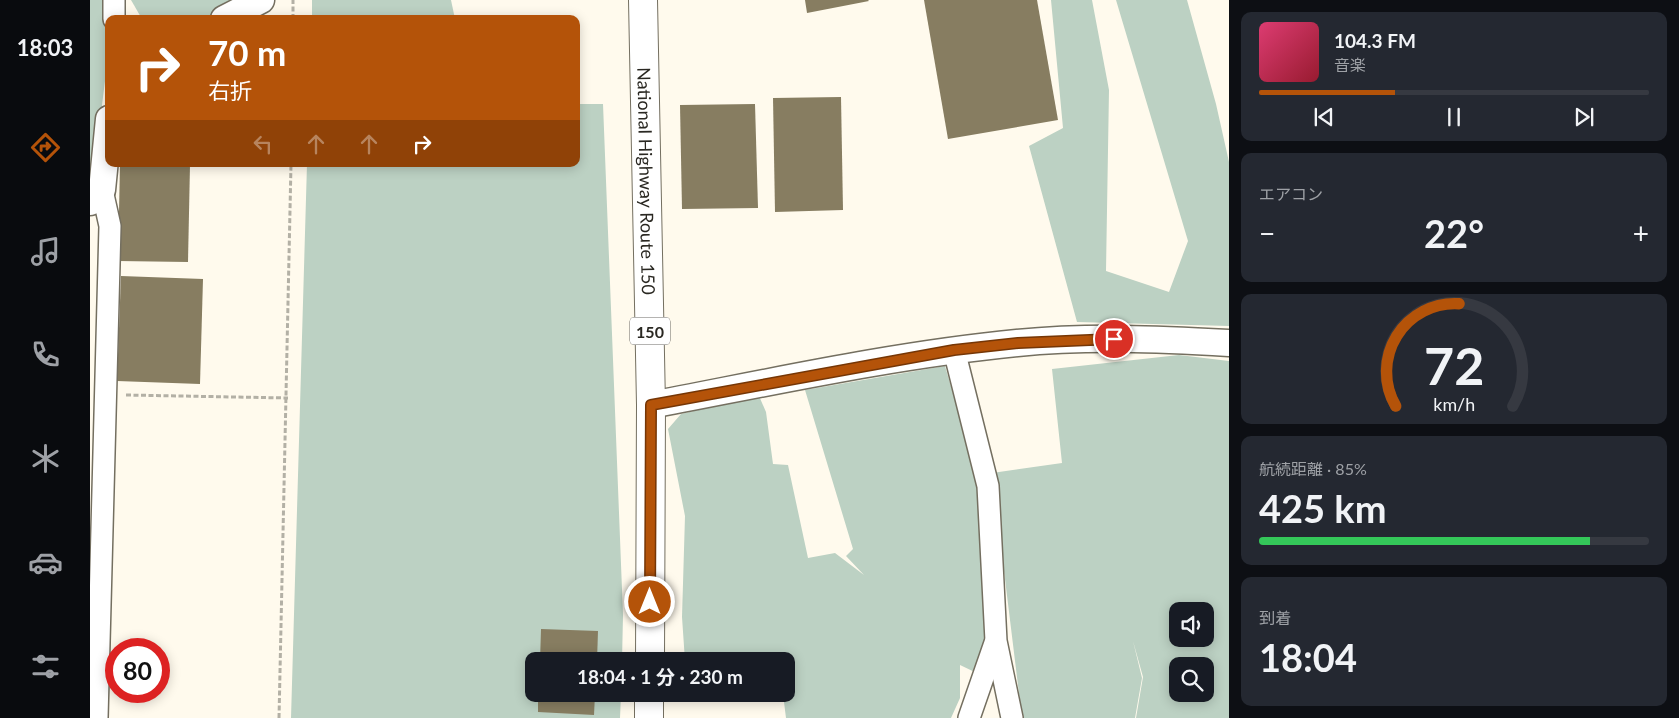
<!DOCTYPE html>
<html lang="ja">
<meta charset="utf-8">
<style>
:root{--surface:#171b24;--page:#242831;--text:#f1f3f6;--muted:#9ea1a6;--line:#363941;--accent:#b45309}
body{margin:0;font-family:Lato,"Noto Sans JP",sans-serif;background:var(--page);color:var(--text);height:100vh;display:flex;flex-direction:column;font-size:19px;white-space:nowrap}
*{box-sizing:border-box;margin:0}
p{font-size:16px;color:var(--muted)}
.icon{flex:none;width:28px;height:28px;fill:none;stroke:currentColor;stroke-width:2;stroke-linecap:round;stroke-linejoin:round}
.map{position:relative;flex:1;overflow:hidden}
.drawer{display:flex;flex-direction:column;gap:12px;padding:12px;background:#0d0f14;width:450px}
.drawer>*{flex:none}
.top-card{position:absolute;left:15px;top:15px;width:475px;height:152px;border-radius:10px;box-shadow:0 2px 12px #0003;background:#b45309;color:#fff;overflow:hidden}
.fabs{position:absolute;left:1079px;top:602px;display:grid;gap:10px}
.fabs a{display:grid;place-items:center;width:45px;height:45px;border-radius:10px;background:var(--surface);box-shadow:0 2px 12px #0003;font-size:25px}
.speed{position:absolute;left:15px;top:638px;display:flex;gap:10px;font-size:25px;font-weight:700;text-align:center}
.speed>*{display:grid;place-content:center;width:65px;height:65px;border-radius:50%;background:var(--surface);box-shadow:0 2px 12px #0003;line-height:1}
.speed .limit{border:8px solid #d22;background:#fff;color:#111}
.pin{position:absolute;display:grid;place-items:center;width:42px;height:42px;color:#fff;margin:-21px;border:2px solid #fff;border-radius:50%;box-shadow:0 1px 5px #0007}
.me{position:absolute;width:55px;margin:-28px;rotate:0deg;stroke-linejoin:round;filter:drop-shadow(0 0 4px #0008)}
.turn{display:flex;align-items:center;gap:18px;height:105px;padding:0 20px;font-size:22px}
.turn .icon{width:65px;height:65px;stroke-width:2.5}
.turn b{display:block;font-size:35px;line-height:42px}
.lanes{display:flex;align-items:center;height:48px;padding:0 20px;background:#0003;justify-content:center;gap:25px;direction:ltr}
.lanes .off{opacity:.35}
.big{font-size:38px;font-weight:700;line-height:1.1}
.drawer .widget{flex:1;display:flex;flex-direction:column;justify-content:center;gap:8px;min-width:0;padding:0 18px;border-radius:10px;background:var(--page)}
.drawer .dial{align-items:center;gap:0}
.dial svg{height:130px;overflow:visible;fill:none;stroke:var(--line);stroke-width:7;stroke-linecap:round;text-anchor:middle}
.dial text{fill:var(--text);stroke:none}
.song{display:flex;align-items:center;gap:15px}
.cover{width:60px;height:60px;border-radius:8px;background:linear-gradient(135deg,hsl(340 70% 55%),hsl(350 70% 35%))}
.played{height:5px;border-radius:2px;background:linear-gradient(90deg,var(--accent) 35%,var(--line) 35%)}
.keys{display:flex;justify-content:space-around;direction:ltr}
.heat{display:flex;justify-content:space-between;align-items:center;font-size:28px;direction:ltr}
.charge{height:8px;border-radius:4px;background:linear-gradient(90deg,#34c759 85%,var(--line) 0)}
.trip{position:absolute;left:435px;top:652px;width:270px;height:50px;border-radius:10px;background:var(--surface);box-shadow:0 2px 12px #0003;font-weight:700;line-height:50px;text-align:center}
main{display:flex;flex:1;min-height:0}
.tab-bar{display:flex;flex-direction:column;width:90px;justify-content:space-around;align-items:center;background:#090b0e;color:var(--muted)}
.tab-bar .icon{width:35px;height:35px}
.tab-bar .on{color:var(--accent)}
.tab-bar b{font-size:22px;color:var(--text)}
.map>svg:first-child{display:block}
.green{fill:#bcd1c3;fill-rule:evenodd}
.building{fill:#877d61}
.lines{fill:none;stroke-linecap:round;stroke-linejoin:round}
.minor-casing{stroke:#746f60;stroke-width:24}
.tertiary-casing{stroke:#746f60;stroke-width:29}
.trunk-casing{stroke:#746f60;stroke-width:30}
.path{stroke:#b3b0a5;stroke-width:3;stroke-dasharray:5 2.5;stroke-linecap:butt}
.minor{stroke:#fff;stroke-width:21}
.tertiary{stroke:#fff;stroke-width:26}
.trunk{stroke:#fff;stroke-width:28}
.route-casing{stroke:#753606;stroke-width:12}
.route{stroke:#b45309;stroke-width:9}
.labels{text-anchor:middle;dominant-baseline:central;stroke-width:5;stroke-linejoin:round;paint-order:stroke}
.shield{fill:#fff;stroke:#6a6864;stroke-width:1}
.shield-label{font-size:16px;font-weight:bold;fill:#2a2822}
.street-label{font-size:18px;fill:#2a2822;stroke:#fff}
</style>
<main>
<nav class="tab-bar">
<b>18:03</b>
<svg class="icon on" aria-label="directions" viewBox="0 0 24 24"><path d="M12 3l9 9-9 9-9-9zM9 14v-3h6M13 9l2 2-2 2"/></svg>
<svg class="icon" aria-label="music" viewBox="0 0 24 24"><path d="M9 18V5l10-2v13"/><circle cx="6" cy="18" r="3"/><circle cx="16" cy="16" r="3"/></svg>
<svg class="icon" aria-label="phone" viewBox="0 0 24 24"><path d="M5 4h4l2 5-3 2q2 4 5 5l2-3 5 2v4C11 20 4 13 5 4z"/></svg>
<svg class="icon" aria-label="climate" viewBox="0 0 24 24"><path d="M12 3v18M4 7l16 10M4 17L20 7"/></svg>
<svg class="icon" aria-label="car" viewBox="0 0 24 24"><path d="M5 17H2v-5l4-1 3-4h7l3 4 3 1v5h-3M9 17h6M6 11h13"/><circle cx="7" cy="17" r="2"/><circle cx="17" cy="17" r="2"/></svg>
<svg class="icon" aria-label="filters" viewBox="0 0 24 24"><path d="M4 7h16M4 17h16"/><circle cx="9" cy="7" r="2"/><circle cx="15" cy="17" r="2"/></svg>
</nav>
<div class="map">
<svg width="1139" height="718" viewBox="0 0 1139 718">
<rect width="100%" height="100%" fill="#fffaed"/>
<g class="green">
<path d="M0,0H15L16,73L3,177L0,178Z"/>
<path d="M41,0H177L110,19H52Z"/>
<path d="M222,0H361L365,19H222Z"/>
<path d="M961,0H1002L1019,90L1016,271L1079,292L1098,241L1026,0H1097L1126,104L1139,162V326L987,322L939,146L973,128Z"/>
<path d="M486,104H513L533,615L532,661H444V694H531L530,718H201L217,164H486Z"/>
<path d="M1089,355L1139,361V718H1046L1053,677L1043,641L1052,678L1045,718H932L902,473L972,463L962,369ZM1088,611H1115V639H1088ZM1088,666H1115V694H1088Z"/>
<path d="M855,366L894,499L902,621L893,676L870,665V698L861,718H696L693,694H696V661H688L687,652L660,661H595L592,617L595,516L578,429L591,414L669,396L676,412L683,464L698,465L718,558L745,553L774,575L756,556L763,549L715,390Z"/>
</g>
<g class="building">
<path d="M715,0H778L779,1L717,13Z"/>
<path d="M834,0H947L968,120L858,139Z"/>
<path d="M751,97L753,210L685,212L683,98Z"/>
<path d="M665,104L668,208L592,209L590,105Z"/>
<path d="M30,164L100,165L98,262L28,261Z"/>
<path d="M31,276L113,279L110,384L27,381Z"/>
<path d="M451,629L508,631L507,661H450Z"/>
<path d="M448,694H505L504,715L448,712Z"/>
</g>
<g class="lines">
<g class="minor-casing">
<g id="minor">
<path d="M24,19V0"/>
<path d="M864,350L898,486L906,641L922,718"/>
<path d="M7,718L20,226L12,190"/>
<path d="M879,718L905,643"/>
</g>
</g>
<g class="tertiary-casing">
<g id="tertiary">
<path d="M134,19L171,0"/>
<path d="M0,202L12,190L19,119"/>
<path d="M561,405C682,382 804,355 927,343C998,336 1068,339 1139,343"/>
</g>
</g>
<g class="trunk-casing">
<g id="trunk">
<path id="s1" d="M553,0L561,405L560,661"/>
<path d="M559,718V694"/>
</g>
</g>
<g class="path">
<path d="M203,19V0"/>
<path d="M36,395L198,398"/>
<path d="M189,718L201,164"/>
</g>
<use href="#minor" class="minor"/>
<use href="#tertiary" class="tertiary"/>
<use href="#trunk" class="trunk"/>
</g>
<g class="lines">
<g class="route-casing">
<path id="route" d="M560,602L561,405L864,350L928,343L1024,339"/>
</g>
<use href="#route" class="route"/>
</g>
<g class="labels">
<rect class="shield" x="540" y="317.5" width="40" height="27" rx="4"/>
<g class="shield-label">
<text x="560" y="331">150</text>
</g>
<g class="street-label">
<text stroke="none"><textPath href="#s1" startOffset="181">National Highway Route 150</textPath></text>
</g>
</g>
</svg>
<div class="fabs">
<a><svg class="icon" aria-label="sound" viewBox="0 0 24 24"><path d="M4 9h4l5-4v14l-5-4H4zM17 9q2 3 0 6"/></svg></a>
<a><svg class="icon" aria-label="search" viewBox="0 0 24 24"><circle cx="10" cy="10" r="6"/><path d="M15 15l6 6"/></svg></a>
</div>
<div class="speed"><div class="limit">80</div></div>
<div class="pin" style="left:1024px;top:339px;background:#d93025"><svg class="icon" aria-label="arrive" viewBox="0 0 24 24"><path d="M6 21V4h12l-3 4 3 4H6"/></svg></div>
<svg class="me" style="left:560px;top:602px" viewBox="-20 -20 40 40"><circle r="17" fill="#b45309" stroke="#fff" stroke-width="3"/><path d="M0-11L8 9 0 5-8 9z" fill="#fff"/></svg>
<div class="trip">18:04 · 1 分 · 230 m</div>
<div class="top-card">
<div class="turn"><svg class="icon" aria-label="right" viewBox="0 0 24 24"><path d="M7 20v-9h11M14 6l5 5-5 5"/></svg><div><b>70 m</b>右折</div></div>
<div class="lanes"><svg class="icon off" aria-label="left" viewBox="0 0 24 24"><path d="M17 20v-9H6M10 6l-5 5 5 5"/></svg><svg class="icon off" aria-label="ahead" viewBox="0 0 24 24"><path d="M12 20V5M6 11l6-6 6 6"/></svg><svg class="icon off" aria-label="ahead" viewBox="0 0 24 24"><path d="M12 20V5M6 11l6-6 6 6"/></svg><svg class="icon" aria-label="right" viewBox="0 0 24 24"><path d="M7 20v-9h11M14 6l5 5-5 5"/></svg></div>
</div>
</div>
<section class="drawer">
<div class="widget">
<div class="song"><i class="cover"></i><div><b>104.3 FM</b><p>音楽</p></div></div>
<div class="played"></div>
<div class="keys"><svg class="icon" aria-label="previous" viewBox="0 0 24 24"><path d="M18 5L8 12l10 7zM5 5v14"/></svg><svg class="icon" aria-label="pause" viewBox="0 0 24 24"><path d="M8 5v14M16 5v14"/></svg><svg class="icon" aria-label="next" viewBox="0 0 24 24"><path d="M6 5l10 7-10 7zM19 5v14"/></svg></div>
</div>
<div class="widget"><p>エアコン</p>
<div class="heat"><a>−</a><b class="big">22°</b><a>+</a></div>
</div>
<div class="widget dial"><svg viewBox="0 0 100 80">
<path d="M14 69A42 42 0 1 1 86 69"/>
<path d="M14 69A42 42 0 0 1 53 6" stroke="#b45309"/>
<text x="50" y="56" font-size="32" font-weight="700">72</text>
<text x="50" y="72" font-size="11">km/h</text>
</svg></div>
<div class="widget"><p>航続距離 · 85%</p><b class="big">425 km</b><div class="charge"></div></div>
<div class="widget"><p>到着</p><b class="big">18:04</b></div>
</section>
</main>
